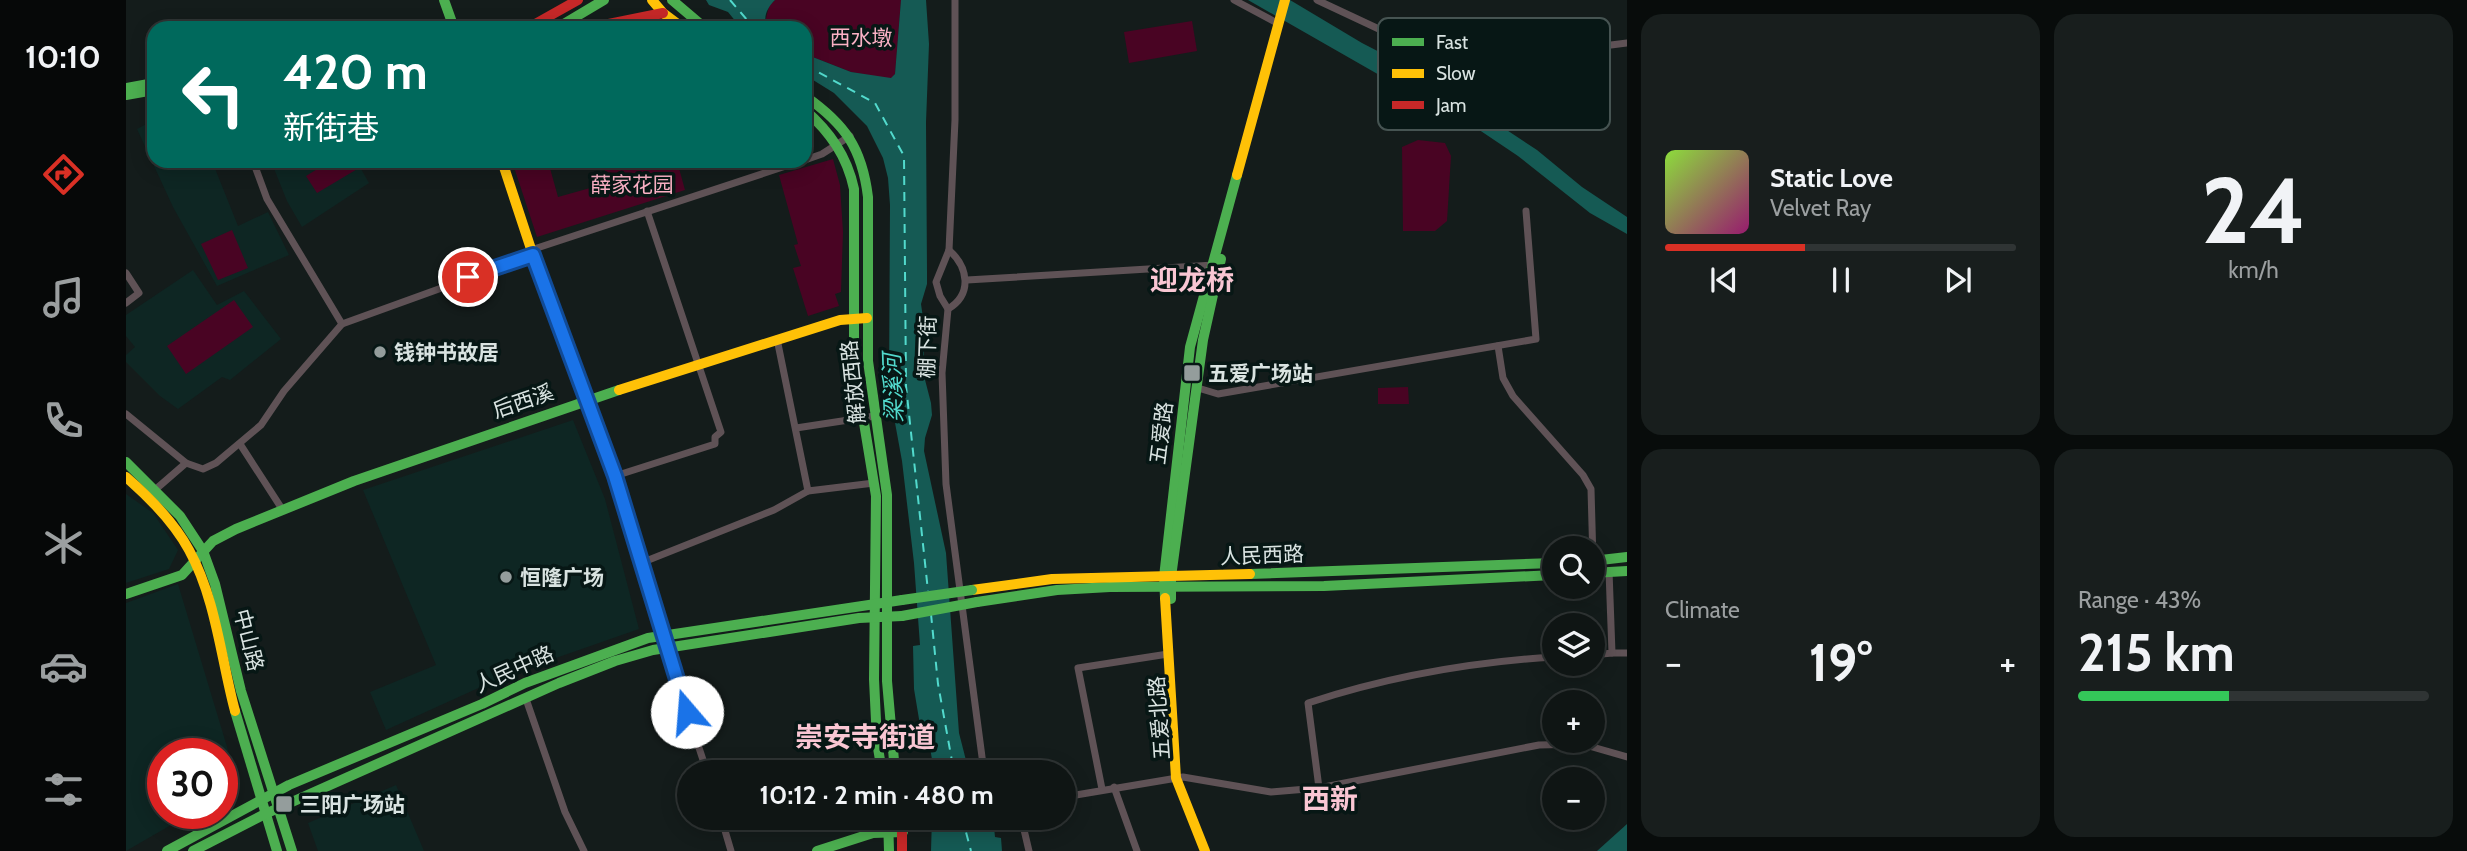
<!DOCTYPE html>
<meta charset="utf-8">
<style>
:root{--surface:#0f1514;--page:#181e1d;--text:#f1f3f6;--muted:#9b9fa0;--line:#2f3434;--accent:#d93025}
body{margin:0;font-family:Cabin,"Noto Sans SC",sans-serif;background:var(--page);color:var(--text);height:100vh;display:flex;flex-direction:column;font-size:26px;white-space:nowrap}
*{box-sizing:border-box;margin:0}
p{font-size:23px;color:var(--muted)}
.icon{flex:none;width:38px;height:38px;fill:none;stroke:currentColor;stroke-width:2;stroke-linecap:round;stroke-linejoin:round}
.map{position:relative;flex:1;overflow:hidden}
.panel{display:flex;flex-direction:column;gap:14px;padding:14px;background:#080c0b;width:840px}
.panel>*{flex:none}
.guide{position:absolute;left:21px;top:21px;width:665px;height:147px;border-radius:21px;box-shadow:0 4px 18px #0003,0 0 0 2px var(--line);background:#00695c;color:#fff;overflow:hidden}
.controls{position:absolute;left:1416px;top:536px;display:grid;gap:14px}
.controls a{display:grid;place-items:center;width:63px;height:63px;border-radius:50%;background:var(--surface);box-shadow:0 4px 18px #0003,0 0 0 2px var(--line);font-size:35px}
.speed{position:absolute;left:21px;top:738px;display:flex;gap:14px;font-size:35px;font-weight:700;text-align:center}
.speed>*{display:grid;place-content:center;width:91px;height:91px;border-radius:50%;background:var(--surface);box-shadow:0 4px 18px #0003,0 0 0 2px var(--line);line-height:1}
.speed .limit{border:10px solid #d22;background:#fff;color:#111}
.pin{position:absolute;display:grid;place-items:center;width:60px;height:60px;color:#fff;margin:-30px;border:4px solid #fff;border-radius:50%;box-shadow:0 2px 7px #0007}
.me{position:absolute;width:77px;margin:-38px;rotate:342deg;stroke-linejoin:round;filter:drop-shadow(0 0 5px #0008)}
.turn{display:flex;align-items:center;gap:24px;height:147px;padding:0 21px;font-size:32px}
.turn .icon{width:91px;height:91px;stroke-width:2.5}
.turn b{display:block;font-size:49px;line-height:60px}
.big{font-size:52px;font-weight:800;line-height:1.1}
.panel .widget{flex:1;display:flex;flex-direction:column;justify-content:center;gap:10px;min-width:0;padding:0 24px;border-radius:21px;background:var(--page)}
.panel .dial{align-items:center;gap:0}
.dial b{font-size:91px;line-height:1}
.song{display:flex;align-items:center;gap:21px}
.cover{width:84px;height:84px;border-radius:10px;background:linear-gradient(135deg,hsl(90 70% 55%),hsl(320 70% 35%))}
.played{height:7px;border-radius:4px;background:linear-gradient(90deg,var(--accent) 40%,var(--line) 40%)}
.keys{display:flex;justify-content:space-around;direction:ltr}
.heat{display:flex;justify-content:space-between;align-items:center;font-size:38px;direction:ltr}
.charge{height:10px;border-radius:5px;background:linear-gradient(90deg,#34c759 43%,var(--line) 0)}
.panel .tiles{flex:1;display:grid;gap:14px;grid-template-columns:repeat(2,1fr)}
.trip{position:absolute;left:551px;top:760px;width:399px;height:70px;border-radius:35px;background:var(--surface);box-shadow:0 4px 18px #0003,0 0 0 2px var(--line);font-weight:800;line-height:70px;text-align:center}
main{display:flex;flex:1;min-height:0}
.dock{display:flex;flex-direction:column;width:126px;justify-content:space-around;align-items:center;background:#060808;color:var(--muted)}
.dock .icon{width:49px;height:49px}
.dock .on{color:var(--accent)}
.dock b{font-size:32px;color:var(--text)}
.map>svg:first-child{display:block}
.built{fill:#0e2623}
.green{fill:#490423}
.water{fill:#155a54}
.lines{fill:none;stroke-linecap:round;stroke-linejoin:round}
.ferry{stroke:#52dacd;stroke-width:2;stroke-dasharray:9 7;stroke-linecap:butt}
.street{stroke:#5f5256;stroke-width:7}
.fast{stroke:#4caf50;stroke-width:10}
.slow{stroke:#ffc107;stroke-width:10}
.jam{stroke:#c62828;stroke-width:10}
.fast-bridge{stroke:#4caf50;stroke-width:10}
.route-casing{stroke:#114b97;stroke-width:18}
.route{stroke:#1a73e8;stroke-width:12}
.poi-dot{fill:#949d9c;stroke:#071715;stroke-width:2.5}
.labels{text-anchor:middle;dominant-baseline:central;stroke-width:7;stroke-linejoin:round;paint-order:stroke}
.park-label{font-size:21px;fill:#fbb1c5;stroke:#071715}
.street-label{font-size:21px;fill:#d9e3e1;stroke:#071715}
.poi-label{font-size:21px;font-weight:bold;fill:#d9e3e1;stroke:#071715;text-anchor:start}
.water-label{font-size:23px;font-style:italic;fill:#52dacd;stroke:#071715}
.district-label{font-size:28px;font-weight:bold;fill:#f9c6d3;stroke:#071715}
.key{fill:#071715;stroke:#465452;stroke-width:2}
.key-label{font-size:19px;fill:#d9e3e1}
</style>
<main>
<nav class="dock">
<b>10:10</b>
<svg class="icon on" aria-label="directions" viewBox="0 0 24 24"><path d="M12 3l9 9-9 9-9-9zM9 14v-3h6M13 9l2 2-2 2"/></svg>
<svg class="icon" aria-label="music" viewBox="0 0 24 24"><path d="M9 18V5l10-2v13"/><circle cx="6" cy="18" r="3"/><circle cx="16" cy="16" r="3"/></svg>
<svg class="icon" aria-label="phone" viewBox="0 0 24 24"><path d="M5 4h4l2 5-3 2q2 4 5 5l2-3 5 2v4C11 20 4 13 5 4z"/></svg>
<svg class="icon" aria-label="climate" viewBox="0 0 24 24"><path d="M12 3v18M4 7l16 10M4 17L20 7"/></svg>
<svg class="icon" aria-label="car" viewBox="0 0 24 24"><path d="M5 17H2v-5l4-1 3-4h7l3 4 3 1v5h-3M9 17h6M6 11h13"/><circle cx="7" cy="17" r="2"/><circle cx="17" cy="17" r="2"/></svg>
<svg class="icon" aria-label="filters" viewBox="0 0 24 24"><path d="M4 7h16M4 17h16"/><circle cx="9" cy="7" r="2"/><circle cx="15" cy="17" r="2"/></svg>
</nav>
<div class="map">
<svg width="1501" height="851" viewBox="0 0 1501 851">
<rect width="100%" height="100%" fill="#141c1b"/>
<g class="built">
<path d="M28,120V161H86L112,226L142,212L163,255L91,286L47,207L11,129Z"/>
<path d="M145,161H242L244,164L235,169L243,183L176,227L161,201Z"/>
<path d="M67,270L91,305L118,291L155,339L104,380L96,377L52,409L34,396L0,362V355L9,347L0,336V315Z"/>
<path d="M447,420L479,499L513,629L381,675L260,730L244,692L310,665L237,490Z"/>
<path d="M0,494L27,513L52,550L43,569L0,583Z"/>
<path d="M52,584L108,770L96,795V754H37V814H64L0,851V603Z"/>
<path d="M270,785L298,851H192L182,823Z"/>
</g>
<g class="green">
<path d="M649,0H775L769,74L765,79L725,72L679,54V28H642L639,23L643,6Z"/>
<path d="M1066,21L1071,51L1003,63L998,32Z"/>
<path d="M1292,140L1319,143L1325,156L1321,221L1309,231H1277L1276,147Z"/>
<path d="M707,159L714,185L717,232L715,292L709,294L713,306L682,316L667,268L675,266L668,245L672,244L653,175Z"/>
<path d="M193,161H242L243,162L191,193L180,176L193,168Z"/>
<path d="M386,161H422L432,197L482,183L477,161H551L559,190L411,237Z"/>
<path d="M106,230L122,268L92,280L75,244Z"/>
<path d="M108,300L127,327L60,374L41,346Z"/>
<path d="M1282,387L1283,404H1252V388Z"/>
</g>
<g class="water">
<path d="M580,0H649C641,8 636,18 642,28H615L602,12L583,5Z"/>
<path d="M775,0H800L803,44L800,122L801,271V284L795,304L799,332L797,372L805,403L806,415L799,438L798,451L820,553L833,733L843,772H808L803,741L798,724L794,725L788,689L787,646L794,645L788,563L776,461L763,390L764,205L762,178L757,158L741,126L708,93L679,75V54L725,72L765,78L769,74Z"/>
<path d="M1122,0H1164L1236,43L1296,74L1411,150L1456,187L1501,217V234L1464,213L1392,156L1331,115L1325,116Z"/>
<path d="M806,817H867L869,837L875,838L876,851H805Z"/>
<path d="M1501,824V851H1471Z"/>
</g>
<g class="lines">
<g class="ferry">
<path d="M604,0L628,28"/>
<path d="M679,65L749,103L778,156L780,386L802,591"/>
<path d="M805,614L812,684L828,772"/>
<path d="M836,817L845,851"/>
</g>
<g class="street">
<path d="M829,0V120L823,250L810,282L814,296L822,309L816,373L820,484L858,772"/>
<path d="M1108,0L1153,24"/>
<path d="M1191,0L1287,45L1327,43L1361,55L1377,27L1485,45L1501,43"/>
<path d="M679,160L696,154L724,136"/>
<path d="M127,161L141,199L216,324"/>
<path d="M405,250L675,161"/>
<path d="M0,273L13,293L0,303"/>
<path d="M841,280L1088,265"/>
<path d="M822,309C847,294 842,267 823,250"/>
<path d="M651,339L682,491"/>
<path d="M1372,346L1377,378L1387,396L1457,475L1465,489L1467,561"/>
<path d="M1072,388L1092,394L1410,339L1400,211"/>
<path d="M0,414L60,463"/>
<path d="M670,428L749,416"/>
<path d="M114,444L156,509"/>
<path d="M489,476L589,444V437L595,432L521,211"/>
<path d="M30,489L60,463L77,469L90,463L135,425L158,391L216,324L407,255"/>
<path d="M515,563L648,510L682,491L748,483"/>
<path d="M540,648L581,772"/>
<path d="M1486,653H1501"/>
<path d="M1466,655L1486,653L1483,571"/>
<path d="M400,699L439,812L458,851"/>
<path d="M988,787L1011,851"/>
<path d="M1193,788L1182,703C1261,677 1346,662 1428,657"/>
<path d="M976,789L952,668L1042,654"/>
<path d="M938,797L1057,777L1145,792L1193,788L1413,745L1456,744L1501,757"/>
<path d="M595,817L605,851"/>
<path d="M895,817L903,851"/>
</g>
<g class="fast">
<path d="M318,0L328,28"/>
<path d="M546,0L579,28"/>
<path d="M431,28L478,0"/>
<path d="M0,88L28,83"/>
<path d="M0,95L28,90"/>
<path d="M679,96C719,124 736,148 742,197V361L761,495V681L769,772"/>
<path d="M679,110C704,132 721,156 728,189V362L750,496L748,679L751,742L756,772"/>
<path d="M0,462L54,516L77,551L89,584L115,691L166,851"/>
<path d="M1466,561L1501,557"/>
<path d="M1466,573L1501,571"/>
<path d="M1124,574L1428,563"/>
<path d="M0,594L56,575L87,541L110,529L228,481L493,390"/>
<path d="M1039,598L1038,577L1064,347L1111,175"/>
<path d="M1045,599V577L1077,340L1095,259"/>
<path d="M851,602L931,590L984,587L1198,586L1428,575"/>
<path d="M109,711L151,851"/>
<path d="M762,817L763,851"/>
<path d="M41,851L163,785L356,704L399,683L522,638L776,600"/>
<path d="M67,851L139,814L433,683L489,661L527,650L733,618L776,616"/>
<path d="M691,851L747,833L777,832"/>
</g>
<g class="slow">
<path d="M526,0L537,13L557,28"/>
<path d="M376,161L407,255L489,476L538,641"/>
<path d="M1111,175L1159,0"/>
<path d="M493,390L714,320L741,318"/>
<path d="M0,477C24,498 48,522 63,550C90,599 95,659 109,711"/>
<path d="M846,590L926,579L1124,574"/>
<path d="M1039,598L1050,778L1079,851"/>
</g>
<g class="jam">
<path d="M402,28L452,0"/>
<path d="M463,28L537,13"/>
<path d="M776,817V851"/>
</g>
<g class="fast-bridge">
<path d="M776,600L846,590"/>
<path d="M776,616L851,602"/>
</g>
</g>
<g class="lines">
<g class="route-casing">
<path id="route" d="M342,277L407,255L489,476L561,712"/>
</g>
<use href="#route" class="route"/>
</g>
<g class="poi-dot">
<circle cx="254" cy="352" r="7"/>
<rect x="1057" y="364" width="18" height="18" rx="3.5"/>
<circle cx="380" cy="577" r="7"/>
<rect x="149" y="795" width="18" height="18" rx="3.5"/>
</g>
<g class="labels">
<g class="park-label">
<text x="735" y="37">西水墩</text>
<text x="506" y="184">薛家花园</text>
</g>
<g class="street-label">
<text transform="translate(801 347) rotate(-88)">棚下街</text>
<text transform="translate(727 382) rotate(-96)">解放西路</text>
<text transform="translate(397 401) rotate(-19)">后西溪</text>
<text transform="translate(1035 433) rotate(-83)">五爱路</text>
<text transform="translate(1136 555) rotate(-2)">人民西路</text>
<text transform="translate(123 640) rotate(76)">中山路</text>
<text transform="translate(388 669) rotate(-24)">人民中路</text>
<text transform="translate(1033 718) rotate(-94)">五爱北路</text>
</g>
<g class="poi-label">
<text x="268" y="352">钱钟书故居</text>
<text x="1082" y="373">五爱广场站</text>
<text x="394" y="577">恒隆广场</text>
<text x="174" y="804">三阳广场站</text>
</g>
<g class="water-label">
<text transform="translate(767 388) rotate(-92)">梁溪河</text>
</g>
<g class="district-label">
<text x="1066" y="280">迎龙桥</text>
<text x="739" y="737">崇安寺街道</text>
<text x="1204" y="799">西新</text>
</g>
</g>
<rect x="1252" y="18" width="232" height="112" rx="10" class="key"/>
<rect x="1266" y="38" width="32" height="8" fill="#4caf50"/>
<rect x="1266" y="69" width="32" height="9" fill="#ffc107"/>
<rect x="1266" y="101" width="32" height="8" fill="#c62828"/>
<g class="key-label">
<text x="1310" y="49">Fast</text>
<text x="1310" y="80">Slow</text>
<text x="1310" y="112">Jam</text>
</g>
</svg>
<div class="controls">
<a><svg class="icon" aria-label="search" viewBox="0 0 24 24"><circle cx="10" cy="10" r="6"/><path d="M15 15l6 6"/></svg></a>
<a><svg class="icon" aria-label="layers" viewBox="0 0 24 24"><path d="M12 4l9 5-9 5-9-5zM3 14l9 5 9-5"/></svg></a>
<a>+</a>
<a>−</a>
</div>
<div class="speed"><div class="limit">30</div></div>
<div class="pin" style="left:342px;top:277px;background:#d93025"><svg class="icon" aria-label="arrive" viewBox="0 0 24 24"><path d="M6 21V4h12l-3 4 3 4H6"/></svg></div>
<svg class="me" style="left:561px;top:712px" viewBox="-20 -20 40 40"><circle r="19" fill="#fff"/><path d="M0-13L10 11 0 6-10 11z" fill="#1a73e8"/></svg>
<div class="trip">10:12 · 2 min · 480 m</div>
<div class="guide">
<div class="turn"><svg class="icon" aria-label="left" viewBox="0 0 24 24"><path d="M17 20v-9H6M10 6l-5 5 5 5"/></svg><div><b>420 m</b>新街巷</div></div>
</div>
</div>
<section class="panel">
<div class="tiles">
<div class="widget">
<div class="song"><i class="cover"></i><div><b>Static Love</b><p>Velvet Ray</p></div></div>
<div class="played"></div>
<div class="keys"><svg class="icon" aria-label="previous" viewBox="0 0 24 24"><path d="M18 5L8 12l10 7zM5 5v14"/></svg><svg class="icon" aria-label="pause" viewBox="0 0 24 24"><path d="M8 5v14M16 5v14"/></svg><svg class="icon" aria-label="next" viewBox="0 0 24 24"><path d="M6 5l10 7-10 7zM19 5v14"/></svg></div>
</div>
<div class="widget dial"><b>24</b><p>km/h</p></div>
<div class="widget"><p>Climate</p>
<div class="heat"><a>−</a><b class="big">19°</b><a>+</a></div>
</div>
<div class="widget"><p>Range · 43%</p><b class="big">215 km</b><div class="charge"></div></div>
</div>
</section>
</main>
